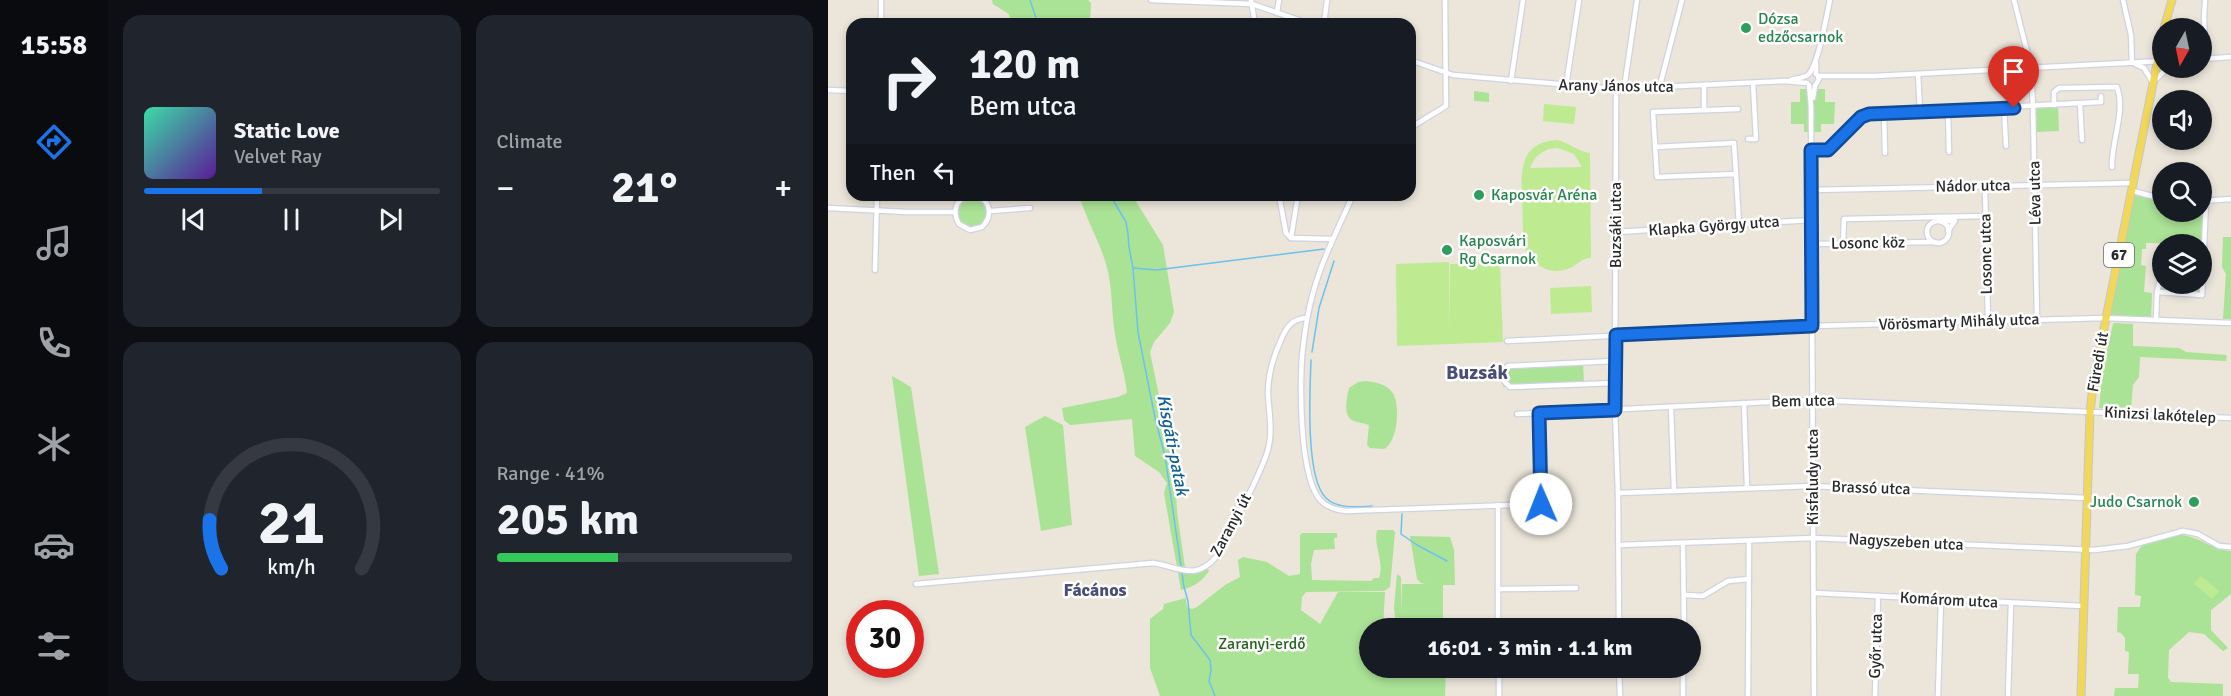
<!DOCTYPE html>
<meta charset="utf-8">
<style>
:root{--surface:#171b24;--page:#20242c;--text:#f1f3f6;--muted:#9ea1a6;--line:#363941;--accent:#1a73e8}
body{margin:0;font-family:Signika,sans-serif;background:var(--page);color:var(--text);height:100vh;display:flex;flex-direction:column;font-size:22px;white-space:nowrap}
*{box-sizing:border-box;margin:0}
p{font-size:20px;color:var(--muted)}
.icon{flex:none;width:33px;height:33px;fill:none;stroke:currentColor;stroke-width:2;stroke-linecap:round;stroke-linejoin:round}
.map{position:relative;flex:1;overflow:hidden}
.panel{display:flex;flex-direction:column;gap:15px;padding:15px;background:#0d0f14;width:720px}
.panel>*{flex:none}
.top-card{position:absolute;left:18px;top:18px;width:570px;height:183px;border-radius:18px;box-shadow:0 3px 9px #0003;background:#171b24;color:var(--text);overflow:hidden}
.needle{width:39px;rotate:189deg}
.fabs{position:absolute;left:1324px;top:18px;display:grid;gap:12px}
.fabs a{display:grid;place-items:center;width:60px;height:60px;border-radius:50%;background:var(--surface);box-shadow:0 3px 9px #0003;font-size:30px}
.speed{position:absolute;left:18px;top:600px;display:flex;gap:12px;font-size:30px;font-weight:700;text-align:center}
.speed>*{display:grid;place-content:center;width:78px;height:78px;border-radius:50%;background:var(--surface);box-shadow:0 3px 9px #0003;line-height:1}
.speed .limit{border:9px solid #d22;background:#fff;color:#111}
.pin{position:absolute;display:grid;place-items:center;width:51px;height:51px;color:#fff;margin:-62px -26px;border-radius:50% 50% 50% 0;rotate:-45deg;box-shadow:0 0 6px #0007}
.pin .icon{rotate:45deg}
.me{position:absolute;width:66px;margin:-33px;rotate:359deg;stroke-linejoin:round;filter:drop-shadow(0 0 4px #0008)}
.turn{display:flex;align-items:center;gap:21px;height:126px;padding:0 24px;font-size:27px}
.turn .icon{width:78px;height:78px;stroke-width:2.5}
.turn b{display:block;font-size:42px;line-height:51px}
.then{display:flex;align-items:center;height:57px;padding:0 24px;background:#0003;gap:12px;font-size:22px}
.big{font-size:45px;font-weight:700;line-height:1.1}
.panel .widget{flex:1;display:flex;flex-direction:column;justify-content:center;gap:9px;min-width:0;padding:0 21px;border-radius:18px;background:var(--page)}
.panel .dial{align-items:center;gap:0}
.dial svg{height:156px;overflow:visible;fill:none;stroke:var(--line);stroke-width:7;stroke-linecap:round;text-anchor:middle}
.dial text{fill:var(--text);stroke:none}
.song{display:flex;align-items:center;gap:18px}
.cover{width:72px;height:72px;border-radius:9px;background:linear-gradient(135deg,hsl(160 70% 55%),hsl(270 70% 35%))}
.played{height:6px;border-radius:3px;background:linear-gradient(90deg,var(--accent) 40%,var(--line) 40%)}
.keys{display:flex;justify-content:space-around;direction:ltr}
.heat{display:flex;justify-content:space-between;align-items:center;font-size:33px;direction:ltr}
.charge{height:9px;border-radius:4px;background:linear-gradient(90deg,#34c759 41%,var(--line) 0)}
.panel .tiles{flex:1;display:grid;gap:15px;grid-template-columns:repeat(2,1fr)}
.trip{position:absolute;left:531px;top:618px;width:342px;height:60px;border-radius:30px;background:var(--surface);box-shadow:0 3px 9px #0003;font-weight:700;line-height:60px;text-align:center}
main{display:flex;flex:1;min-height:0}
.menu{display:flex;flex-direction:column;width:108px;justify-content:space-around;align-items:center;background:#090b0e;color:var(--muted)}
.menu .icon{width:42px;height:42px}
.menu .selected{color:var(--accent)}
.menu b{font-size:27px;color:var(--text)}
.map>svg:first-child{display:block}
.green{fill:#aae296}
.pitch{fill:#beea92;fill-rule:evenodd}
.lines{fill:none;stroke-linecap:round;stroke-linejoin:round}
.stream{stroke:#6cc2ee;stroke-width:1.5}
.street-casing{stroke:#d0d2e2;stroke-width:7}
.primary-casing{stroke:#c7c7c7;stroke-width:9}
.street{stroke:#fff;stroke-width:4.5}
.primary{stroke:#f1d85a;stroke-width:7}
.route-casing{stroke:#114b97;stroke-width:15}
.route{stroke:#1a73e8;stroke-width:10}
.leisure-dot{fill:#2e9e5b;stroke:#fff;stroke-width:2}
.labels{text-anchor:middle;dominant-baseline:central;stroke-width:5;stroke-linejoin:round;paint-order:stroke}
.shield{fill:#fff;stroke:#696969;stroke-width:1.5}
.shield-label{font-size:15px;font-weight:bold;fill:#292929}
.leisure-label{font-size:16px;fill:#27864d;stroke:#fff;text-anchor:start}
.street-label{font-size:16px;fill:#292929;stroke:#fff}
.park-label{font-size:16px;fill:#236519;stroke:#fff}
.water-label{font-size:18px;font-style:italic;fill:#0d5e99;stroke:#fff}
.neighbourhood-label{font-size:18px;font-weight:bold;fill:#494e79;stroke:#fff}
.quarter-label{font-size:20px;font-weight:bold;fill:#494e79;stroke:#fff}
</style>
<main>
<nav class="menu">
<b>15:58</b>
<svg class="icon selected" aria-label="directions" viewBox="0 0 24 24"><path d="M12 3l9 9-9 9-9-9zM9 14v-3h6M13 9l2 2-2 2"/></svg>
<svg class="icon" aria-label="music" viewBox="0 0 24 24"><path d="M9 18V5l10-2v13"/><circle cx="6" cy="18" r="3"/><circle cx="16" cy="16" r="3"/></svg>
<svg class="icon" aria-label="phone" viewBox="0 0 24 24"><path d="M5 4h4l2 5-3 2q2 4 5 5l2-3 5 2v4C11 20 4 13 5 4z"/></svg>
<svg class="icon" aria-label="climate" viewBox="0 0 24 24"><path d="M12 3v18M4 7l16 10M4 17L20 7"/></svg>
<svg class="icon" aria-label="car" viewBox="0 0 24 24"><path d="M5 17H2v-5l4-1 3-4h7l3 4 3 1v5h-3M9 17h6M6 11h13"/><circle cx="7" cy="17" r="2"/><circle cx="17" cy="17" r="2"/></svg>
<svg class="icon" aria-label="filters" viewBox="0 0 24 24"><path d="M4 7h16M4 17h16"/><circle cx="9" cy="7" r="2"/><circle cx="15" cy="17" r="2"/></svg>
</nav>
<section class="panel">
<div class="tiles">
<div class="widget">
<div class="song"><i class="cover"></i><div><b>Static Love</b><p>Velvet Ray</p></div></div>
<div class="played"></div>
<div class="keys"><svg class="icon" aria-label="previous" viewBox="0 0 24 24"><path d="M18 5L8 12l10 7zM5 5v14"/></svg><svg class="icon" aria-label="pause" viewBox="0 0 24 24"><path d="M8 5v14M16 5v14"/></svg><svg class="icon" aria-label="next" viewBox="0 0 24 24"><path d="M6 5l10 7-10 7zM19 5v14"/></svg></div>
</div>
<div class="widget"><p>Climate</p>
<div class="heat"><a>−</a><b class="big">21°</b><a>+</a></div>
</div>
<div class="widget dial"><svg viewBox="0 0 100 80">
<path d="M14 69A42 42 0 1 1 86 69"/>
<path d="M14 69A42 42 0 0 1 8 44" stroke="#1a73e8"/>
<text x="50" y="56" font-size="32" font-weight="700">21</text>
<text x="50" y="72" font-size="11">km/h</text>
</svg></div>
<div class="widget"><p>Range · 41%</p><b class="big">205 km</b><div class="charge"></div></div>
</div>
</section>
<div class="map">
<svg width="1403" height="696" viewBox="0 0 1403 696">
<rect width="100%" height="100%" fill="#ebe5da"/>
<g class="green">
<path d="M164,0H260L263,3L262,24H183L181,14L165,4Z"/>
<path d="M972,89H997V102H1007L1006,124H993V132H976V124H963V102H972Z"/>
<path d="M646,91L661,93V102L646,101Z"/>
<path d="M1230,105L1231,131L1206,132L1205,107Z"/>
<path d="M1305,191L1327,197L1326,203L1335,206V212H1374V201H1378L1374,295L1329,292L1335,254V284H1374V244L1318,243V249H1314L1313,265L1318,266L1316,292L1324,293L1323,319L1277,318Z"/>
<path d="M251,195H304L335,245L346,312L342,323L326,342L322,352L339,435L347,450L351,481L348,492L349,512L358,574L371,572L379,568L381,571C373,582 366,587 353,590L336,493L339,483L331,472L307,456L304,419L242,425L236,420L234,408L290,397L299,393C297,373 290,354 287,334C283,312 285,286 278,264C271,240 258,219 251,195Z"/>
<circle cx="144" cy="212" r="15"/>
<path d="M1395,237H1403V319H1395L1398,274L1394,267Z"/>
<path d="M1287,323L1305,324V346L1351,348L1358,352L1399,355L1398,361L1312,357L1311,377L1305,385L1303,410L1271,408L1275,368L1285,324Z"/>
<path d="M755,363L756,384L675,387V366Z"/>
<path d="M64,376L83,387L111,574L91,576Z"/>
<path d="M538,381C547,382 558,384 564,392C573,404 570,442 556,449L542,448L539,445L541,425C536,423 531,423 526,421C514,417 519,397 521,388L530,382Z"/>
<path d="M217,416L235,425L244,525L213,531L197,427Z"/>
<path d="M549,530H565L567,532L562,587L556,591L478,592L474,597L473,610L492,624L510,592H557L555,628H542V668H552L566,678L567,668H618L617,696H332L322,668V619L335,609L336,604L358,598L359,607L364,609L369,607L397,585L412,577L410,560L415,557L439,562L461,576L472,574V535L474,533H509V538H506L507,549L486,550L483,564L484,580L543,581L546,578H551C557,563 545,546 549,530Z"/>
<path d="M1352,535C1371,536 1384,550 1403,551V594L1383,610V630L1400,648L1395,651L1376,634L1361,632L1341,650L1340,678L1343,682L1395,684V696H1286L1287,688H1310L1311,674H1300L1301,652L1297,651V638L1293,633L1289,632L1290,607H1312L1313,596L1307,595L1308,554L1315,544Z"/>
<path d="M582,536L622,537L626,550L627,585H615V628H580L573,625L572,628H568L566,607L569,574L573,577V613L574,584H598L593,583L589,579Z"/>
</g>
<g class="pitch">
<path d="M716,104L748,107L746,124L715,121Z"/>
<path d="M728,140C741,142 750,152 762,153L763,258C753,258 751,264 742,268C721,277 702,264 695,244C695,230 695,216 694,201C693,172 691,143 728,140ZM730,148L746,154L754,167L702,168C707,155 716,148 730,148Z"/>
<path d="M621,262L622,338V264H672L675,342L569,346L568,264Z"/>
<path d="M763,286L764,312L723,314L722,288Z"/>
<path d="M1373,576L1391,591L1384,599L1366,584Z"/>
</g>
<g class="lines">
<g class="stream">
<path d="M202,0L210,24"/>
<path d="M282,195L298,222L300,234L301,247L305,268L310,332L327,418L337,456L356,587L360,601L363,635L382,660L383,670L381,681L387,696"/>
<path d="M306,268L328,270L496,249"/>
<path d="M484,352L491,308L506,261"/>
<path d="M483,360C482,390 477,478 498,498C509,509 529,507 544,506"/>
<path d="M574,514L573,534L589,545L619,561"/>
</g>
<g class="street-casing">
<g id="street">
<path d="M323,0L424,4L482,24"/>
<path d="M423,0L427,24"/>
<path d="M1186,0L1203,67L1205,107L1209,320"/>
<path d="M1295,0L1303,35L1304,63"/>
<path d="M1377,0L1376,18L1378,59"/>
<path d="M449,13L451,0"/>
<path d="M53,24V0"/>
<path d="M496,24L499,0"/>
<path d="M1374,59L1403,57"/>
<path d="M582,60L625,75L788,89L957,81L979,83"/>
<path d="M1307,64L1316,68L1325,83"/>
<path d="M988,74V63"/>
<path d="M1090,74L1092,112"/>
<path d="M990,76H1047L1335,61"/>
<path d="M1328,79L1340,68"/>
<path d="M963,80C969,78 977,78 981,74C991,62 998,17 1002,0"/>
<path d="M683,81L695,0"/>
<path d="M981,85L983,106L986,696"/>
<path d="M738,86L751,0"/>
<path d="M876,86V110"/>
<path d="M788,89L787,410L790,493L791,628"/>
<path d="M796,89L809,0"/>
<path d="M831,89L854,0"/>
<path d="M0,90L24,91"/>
<path d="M985,98L987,86L991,79L990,76"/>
<path d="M1252,104L1254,140"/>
<path d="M1226,105V92L1231,88L1289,87C1298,113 1283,141 1284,167"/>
<path d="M1176,108L1178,146"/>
<path d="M910,109L825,112L829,177L908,174L911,225"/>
<path d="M1120,111L1121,152"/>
<path d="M1056,114L1057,153"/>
<path d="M582,128L618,106L617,0"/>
<path d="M920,139H928L925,83"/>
<path d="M827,147L906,143L908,174"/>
<path d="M983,150H1000L1033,117L1041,114L1273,102V96"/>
<path d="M1157,186L1160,322"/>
<path d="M984,190L1305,183"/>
<path d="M1305,191L1335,199"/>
<path d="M140,195C127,201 124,212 131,224L142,230L154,227C165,216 163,202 149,195"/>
<path d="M451,195L458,233L463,238"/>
<path d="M525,195C511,227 494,259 485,293C480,311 477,329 475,347C471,378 471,479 493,501C500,508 509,510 518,511L713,504L711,413"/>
<path d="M1374,201L1403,199"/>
<path d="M0,208L79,212H126"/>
<path d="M162,211L202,208"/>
<path d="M1115,221H1127L1120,231"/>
<circle cx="1110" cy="232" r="11"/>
<path d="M788,232L984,220"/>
<path d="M463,238L470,195"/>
<path d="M463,238L505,239"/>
<path d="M985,244L1107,242"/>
<path d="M1015,244L1016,219L1158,216"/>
<path d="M47,270L49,195"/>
<path d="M1329,292L1333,276L1335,254"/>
<path d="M1328,320L1329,292L1374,295L1378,201"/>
<path d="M679,341L984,326L1277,318L1403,323"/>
<path d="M787,383L682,387L676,381L677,369L680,366L787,361"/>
<path d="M916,403L919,487"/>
<path d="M843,407L846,491"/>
<path d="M689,414L985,400L1403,418"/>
<path d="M790,493L984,486L1259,498"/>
<path d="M670,505V628"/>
<path d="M855,543L856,628"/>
<path d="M791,545L985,538L1266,550L1300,546L1355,531L1370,534L1391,546L1403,547"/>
<path d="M88,584L325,563C352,567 367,582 389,556C406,524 425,490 438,456C446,435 441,415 440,393C440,374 445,357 453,340C458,327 465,318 479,318"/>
<path d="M670,589L748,588"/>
<path d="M987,593L1255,606"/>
<path d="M856,595L875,596L900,581L921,579"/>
<path d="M671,668V696"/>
<path d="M791,668L792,696"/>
<path d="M671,673L747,670"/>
<path d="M855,696V668"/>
<path d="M920,696L921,541"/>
<path d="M1047,696L1050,596"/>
<path d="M1110,696L1113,600"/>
<path d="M1180,696L1183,603"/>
</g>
</g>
<g class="primary-casing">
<g id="primary">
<path d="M1336,28L1344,0"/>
<path d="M1253,696L1262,412L1266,378L1335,34"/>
</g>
</g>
<use href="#street" class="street"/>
<use href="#primary" class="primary"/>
</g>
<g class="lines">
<g class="route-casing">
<path id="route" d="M713,504L711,413L787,410L788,335L984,326L983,150H1000L1033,117L1041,114L1186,108"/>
</g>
<use href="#route" class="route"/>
</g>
<g class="leisure-dot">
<circle cx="918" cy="28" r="6"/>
<circle cx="651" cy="195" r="6"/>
<circle cx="619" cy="250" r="6"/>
<circle cx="1366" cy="502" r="6"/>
</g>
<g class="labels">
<rect class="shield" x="1276" y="243" width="30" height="24" rx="4.5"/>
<g class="shield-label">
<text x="1291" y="255">67</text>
</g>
<g class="leisure-label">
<text x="930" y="19">Dózsa<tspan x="930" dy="18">edzőcsarnok</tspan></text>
<text x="663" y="195">Kaposvár Aréna</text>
<text x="631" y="241">Kaposvári<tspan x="631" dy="18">Rg Csarnok</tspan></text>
<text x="1354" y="502" text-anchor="end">Judo Csarnok</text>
</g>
<g class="street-label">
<text transform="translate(788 86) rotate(1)">Arany János utca</text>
<text transform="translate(1145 186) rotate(-1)">Nádor utca</text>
<text transform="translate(1207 193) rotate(-91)">Léva utca</text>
<text transform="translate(788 225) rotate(-90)">Buzsáki utca</text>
<text transform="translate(886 226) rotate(-4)">Klapka György utca</text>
<text transform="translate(1040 243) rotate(-1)">Losonc köz</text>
<text transform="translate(1158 254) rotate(-91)">Losonc utca</text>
<text transform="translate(1131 322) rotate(-2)">Vörösmarty Mihály utca</text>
<text transform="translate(1270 362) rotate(-80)">Füredi út</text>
<text transform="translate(975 401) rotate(-1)">Bem utca</text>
<text transform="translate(1332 415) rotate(3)">Kinizsi lakótelep</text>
<text transform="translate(985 477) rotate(-90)">Kisfaludy utca</text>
<text transform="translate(1043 488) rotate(2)">Brassó utca</text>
<text transform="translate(403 525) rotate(-62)">Zaranyi út</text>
<text transform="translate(1078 542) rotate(3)">Nagyszeben utca</text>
<text transform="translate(1121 600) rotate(3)">Komárom utca</text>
<text transform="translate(1048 646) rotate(-88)">Győr utca</text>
</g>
<g class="park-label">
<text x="434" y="644">Zaranyi-erdő</text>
</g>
<g class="water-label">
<text transform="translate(345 445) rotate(79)">Kisgáti-patak</text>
</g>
<g class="neighbourhood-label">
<text x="267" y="590">Fácános</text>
</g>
<g class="quarter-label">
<text x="649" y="372">Buzsák</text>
</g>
</g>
</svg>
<div class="fabs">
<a><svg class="needle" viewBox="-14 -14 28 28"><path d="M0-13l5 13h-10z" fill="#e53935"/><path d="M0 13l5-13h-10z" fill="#9ea1a6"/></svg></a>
<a><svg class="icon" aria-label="sound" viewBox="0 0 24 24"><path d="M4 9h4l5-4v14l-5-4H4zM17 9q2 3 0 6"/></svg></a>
<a><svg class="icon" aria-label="search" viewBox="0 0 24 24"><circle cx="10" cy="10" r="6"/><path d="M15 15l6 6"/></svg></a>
<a><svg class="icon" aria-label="layers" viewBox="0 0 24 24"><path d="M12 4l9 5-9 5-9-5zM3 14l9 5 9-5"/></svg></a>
</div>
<div class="speed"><div class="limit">30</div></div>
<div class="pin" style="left:1186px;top:108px;background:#d93025"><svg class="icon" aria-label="arrive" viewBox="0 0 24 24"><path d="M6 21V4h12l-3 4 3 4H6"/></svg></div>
<svg class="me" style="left:713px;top:504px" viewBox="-20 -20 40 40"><circle r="19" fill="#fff"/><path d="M0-13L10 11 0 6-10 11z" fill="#1a73e8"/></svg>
<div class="trip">16:01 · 3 min · 1.1 km</div>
<div class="top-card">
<div class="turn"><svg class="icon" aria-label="right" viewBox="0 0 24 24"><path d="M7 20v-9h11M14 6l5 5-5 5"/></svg><div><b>120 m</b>Bem utca</div></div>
<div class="then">Then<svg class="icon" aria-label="left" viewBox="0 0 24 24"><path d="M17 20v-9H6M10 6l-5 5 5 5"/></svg></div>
</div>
</div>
</main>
